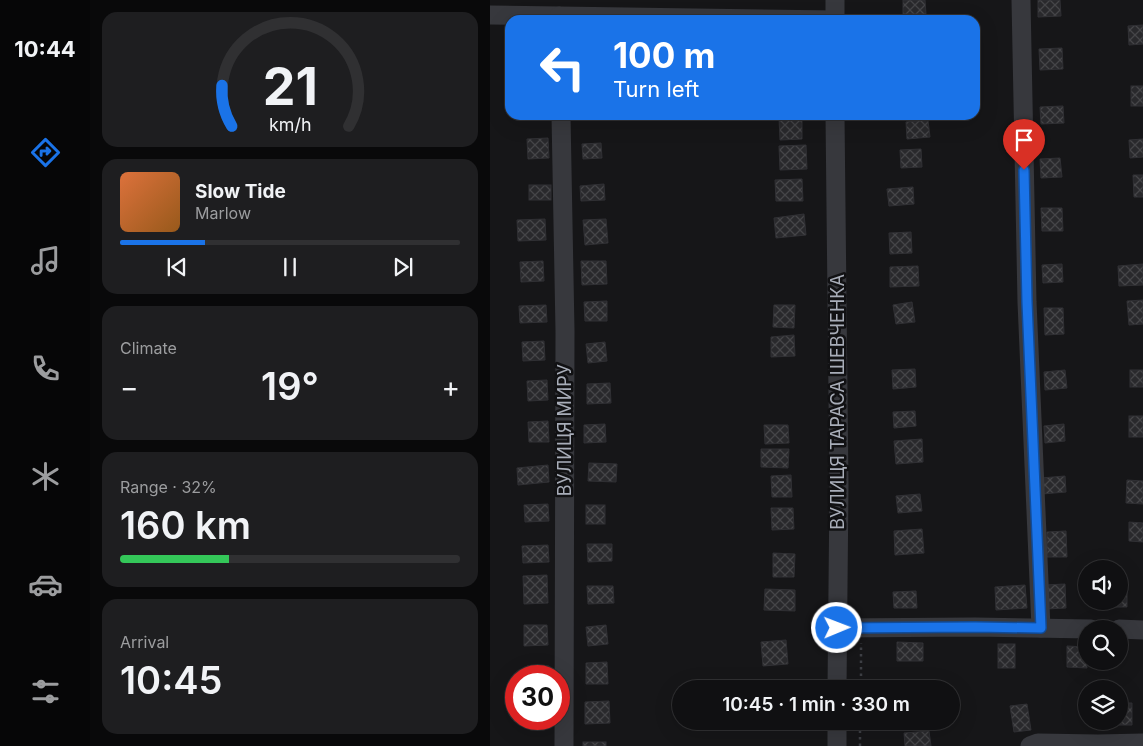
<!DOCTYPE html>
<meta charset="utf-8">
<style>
:root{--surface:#101012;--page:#1e1e20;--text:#f1f3f6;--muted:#9c9d9f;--line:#303032;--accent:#1a73e8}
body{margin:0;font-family:Inter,sans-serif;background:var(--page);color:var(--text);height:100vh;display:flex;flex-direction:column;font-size:19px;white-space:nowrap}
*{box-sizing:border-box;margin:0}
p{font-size:16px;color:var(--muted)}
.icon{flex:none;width:28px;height:28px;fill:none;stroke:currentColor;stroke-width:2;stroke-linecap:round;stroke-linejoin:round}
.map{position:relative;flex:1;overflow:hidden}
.sheet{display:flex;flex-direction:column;gap:12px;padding:12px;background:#09090a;width:400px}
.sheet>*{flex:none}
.hud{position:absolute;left:15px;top:15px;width:475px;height:105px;border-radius:15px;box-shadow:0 5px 20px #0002,0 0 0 1px var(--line);background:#1a73e8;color:#fff;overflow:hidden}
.controls{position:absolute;left:588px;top:560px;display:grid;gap:10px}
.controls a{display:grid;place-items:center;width:50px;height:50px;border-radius:50%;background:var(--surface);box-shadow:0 5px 20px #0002,0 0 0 1px var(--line);font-size:25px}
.speed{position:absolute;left:15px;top:665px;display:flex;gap:10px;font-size:25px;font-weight:700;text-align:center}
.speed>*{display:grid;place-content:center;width:65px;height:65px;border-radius:50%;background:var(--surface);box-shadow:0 5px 20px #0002,0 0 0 1px var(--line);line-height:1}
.speed .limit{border:8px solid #d22;background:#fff;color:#111}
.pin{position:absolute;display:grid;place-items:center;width:42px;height:42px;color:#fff;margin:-51px -21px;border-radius:50% 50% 50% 0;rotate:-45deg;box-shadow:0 0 5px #0007}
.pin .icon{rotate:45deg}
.me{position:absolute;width:55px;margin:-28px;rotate:89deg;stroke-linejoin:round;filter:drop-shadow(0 0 4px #0008)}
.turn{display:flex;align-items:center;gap:18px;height:105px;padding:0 25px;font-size:22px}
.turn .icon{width:65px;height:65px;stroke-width:2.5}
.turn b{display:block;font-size:35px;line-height:42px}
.big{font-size:38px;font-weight:600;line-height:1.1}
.sheet .widget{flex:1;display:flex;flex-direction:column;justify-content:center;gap:8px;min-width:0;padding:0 18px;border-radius:15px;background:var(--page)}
.sheet .dial{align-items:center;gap:0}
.dial svg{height:130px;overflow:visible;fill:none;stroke:var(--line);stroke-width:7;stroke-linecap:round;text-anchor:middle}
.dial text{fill:var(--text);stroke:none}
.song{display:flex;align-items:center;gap:15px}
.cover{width:60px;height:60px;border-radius:8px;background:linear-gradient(135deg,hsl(20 70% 55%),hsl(30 70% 35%))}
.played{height:5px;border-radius:2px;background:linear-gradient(90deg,var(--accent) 25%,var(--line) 25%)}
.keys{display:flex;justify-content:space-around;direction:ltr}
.heat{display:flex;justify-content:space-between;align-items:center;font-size:28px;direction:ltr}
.charge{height:8px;border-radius:4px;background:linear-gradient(90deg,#34c759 32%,var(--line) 0)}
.trip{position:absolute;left:182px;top:680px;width:288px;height:50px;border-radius:25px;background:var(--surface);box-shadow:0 5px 20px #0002,0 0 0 1px var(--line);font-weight:600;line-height:50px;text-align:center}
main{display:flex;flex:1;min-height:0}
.dock{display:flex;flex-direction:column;width:90px;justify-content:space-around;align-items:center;background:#060607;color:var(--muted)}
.dock .icon{width:35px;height:35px}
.dock .selected{color:var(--accent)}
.dock b{font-size:22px;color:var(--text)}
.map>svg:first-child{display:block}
.building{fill:url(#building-cross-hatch);stroke:#303034}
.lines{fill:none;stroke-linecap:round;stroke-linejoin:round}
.path{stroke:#3d3f44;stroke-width:2.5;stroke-dasharray:2.5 4;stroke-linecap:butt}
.minor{stroke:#37383d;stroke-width:19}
.route-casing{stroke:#114b97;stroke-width:12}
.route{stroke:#1a73e8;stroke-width:9}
.labels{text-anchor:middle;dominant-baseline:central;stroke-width:5;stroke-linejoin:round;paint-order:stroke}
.street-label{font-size:18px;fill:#a8adb8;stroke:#111113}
</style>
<main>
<nav class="dock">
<b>10:44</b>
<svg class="icon selected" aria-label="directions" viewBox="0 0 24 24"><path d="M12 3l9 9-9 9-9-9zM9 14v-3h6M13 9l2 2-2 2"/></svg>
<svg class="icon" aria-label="music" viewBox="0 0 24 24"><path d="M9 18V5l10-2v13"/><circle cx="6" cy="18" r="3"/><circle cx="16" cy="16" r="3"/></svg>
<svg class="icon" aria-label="phone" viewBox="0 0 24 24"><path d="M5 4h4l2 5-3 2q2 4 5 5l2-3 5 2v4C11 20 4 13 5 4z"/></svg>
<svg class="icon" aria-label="climate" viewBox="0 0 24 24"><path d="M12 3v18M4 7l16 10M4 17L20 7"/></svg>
<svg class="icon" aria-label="car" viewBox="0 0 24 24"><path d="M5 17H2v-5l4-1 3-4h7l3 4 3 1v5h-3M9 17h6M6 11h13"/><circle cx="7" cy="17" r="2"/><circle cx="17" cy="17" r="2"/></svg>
<svg class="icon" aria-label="filters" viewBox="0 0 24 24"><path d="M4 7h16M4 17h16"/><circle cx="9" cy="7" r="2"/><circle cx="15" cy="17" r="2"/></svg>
</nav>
<section class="sheet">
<div class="widget dial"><svg viewBox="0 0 100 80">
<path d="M14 69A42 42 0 1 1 86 69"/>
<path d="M14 69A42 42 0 0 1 8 44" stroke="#1a73e8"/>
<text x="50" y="56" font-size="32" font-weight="700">21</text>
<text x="50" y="72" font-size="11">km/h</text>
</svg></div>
<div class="widget">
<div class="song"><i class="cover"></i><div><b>Slow Tide</b><p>Marlow</p></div></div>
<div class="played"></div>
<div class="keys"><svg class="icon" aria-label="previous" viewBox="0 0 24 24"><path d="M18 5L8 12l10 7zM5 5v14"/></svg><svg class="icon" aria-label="pause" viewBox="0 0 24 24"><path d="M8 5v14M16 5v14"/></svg><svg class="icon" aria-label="next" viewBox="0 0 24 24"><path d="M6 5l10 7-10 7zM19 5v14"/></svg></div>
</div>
<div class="widget"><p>Climate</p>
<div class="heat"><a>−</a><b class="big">19°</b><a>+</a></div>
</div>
<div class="widget"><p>Range · 32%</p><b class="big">160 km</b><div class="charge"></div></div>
<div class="widget"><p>Arrival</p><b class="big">10:45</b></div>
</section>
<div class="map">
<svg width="653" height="746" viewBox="0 0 653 746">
<defs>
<pattern id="building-cross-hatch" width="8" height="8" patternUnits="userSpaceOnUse" patternTransform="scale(1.25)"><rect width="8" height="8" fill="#29292c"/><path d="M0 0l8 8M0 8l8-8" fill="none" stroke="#454548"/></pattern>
</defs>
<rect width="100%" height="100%" fill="#161618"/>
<g class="building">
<path d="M413,0H435L436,14H413Z"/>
<path d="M548,0H570L571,16L548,17Z"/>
<path d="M653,25V44L639,45L638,26Z"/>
<path d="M572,48L573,69L550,70L549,49Z"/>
<rect x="641" y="86" width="12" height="20"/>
<path d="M573,106L574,123L551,124L550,107Z"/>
<path d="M289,118H312V139L290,140Z"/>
<path d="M438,120L440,137L417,139L416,122Z"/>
<path d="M58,138L59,158L38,159L37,139Z"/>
<path d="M653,139V157L640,158L639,140Z"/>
<path d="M111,143L112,158L93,159L92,144Z"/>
<path d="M316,145L317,169L290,170L289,146Z"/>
<path d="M431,149L432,167L411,168L410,150Z"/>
<path d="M570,158L572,177L551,178L550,159Z"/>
<path d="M643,175H653V197H644Z"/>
<path d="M312,179L313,201H286L285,180Z"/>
<path d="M114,184L115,200L91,201L90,186Z"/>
<rect x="39" y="185" width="22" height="15"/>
<path d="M423,187L424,204L399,206L397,189Z"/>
<path d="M551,208H572L573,231H552Z"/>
<path d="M314,214L316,235L286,238L284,218Z"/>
<path d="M55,219L56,240L28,241L27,220Z"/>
<path d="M116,219L118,243L95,245L93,220Z"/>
<path d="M421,232L422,253L400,254L399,233Z"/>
<path d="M53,261L54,281L31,282L30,262Z"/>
<path d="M91,261H116L117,284L92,285Z"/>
<path d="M572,264L573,282L553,283L552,265Z"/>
<path d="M653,264V285L629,286L628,266Z"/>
<path d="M428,266L429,286L400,287V267Z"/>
<path d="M653,300V324L639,325L637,301Z"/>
<path d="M117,301V321H95L94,302Z"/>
<path d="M422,302L425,322L406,324L403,305Z"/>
<path d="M56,305L57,322L30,323L29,306Z"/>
<path d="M284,305H305L304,328L283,327Z"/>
<path d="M554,308H573L574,334L555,335Z"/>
<path d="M304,335L305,356L281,357V337Z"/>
<path d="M54,341L55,360L33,361L32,342Z"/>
<path d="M115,342L117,361L98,363L96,344Z"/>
<path d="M425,369L426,387L403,389L402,370Z"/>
<path d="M575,370L577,388L555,390L554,372Z"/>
<rect x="640" y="370" width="13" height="17"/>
<path d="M57,380L58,400L38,401L37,381Z"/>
<path d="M120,383L121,403L97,404V384Z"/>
<path d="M425,411L426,426L404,428L403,412Z"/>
<rect x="639" y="416" width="14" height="21"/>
<path d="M58,421L59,442H39L38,422Z"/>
<path d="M115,424L116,442L94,443V425Z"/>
<path d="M574,424L575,441L555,443L554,426Z"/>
<path d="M274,425H298L299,443L275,444Z"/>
<path d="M432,439L433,462L406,464L404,441Z"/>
<path d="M271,449H299L298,468L271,467Z"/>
<path d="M99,463L127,464L126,482L98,481Z"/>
<path d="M58,465L59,482L28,485L27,468Z"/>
<path d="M301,475L302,497H282L281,476Z"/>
<path d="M575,476L576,492L552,494L551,478Z"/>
<path d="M637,480L653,481V504L636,503Z"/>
<path d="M430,494L432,511L408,513L406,496Z"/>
<path d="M58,504L59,521L35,522L34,505Z"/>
<rect x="96" y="505" width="19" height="19"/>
<path d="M281,508H303L304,529L282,530Z"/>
<path d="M639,522L653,523V542L639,541Z"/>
<path d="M432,529L434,553L405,555L404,531Z"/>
<path d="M576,531L577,557H557V532Z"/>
<path d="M97,544H122V561L98,562Z"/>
<path d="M58,545L59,562L33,563L32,546Z"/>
<path d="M283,553L305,554L304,577H283Z"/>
<path d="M57,575L58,603L34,604L33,576Z"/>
<path d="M575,584L576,608L556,609L555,585Z"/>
<path d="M535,585L537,608L506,610L505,587Z"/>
<path d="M97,586H123L124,603L98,604Z"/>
<path d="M629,586H637V607H612V601H629Z"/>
<path d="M275,589L305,590V611L274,610Z"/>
<path d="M426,591L427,608H404L403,592Z"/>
<path d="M34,625H57L58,645L34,646Z"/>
<path d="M116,625L118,644L98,646L96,627Z"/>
<path d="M296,640L298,664L273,666L271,642Z"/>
<path d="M407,642L433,643V661H407Z"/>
<rect x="508" y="644" width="17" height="24"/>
<path d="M577,646L596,647L597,668L577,667Z"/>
<path d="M117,662L118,684H96V663Z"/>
<path d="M37,666H59V676H38Z"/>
<path d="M119,701L120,723L95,724V702Z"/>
<path d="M629,703H642V725H622V721H629Z"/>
<path d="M537,704L541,730L524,732L520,706Z"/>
<path d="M37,719H62V727L37,728Z"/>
<path d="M439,731L441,746H415L414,733Z"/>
<rect x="93" y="742" width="23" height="4"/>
</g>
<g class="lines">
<g class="path">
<path d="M371,689V643"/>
<path d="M370,746V721"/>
</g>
<g class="minor">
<path d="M531,0L537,302L551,628"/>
<path d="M0,15L69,16"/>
<path d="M69,20V16L345,20"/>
<path d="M345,20V0"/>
<path d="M71,115L75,331L74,746"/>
<path d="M345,115L349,485L347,689"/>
<path d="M347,628L485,627L601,629"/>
<path d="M629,629L653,630"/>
<path d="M347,746V721"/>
<path d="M540,746L548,743L608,744L653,743"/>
</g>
</g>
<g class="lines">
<g class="route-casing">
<path id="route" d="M347,628L485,627L551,628L537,302L534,170"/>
</g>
<use href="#route" class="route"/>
</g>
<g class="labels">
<g class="street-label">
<text transform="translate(347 402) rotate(-90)">ВУЛИЦЯ ТАРАСА ШЕВЧЕНКА</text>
<text transform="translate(74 430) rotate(-90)">ВУЛИЦЯ МИРУ</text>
</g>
</g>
</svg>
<div class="controls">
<a><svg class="icon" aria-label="sound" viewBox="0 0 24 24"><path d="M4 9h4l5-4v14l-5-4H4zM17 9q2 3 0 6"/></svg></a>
<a><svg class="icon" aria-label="search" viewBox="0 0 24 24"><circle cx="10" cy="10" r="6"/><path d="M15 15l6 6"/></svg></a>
<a><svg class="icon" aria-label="layers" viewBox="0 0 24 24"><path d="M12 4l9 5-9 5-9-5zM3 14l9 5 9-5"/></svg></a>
</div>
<div class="speed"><div class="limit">30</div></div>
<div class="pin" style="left:534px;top:170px;background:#d93025"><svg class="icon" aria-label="arrive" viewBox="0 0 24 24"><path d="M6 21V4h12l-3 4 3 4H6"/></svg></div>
<svg class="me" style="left:347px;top:628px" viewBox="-20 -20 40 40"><circle r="17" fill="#1a73e8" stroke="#fff" stroke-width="3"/><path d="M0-11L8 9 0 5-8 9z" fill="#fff"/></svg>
<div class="trip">10:45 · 1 min · 330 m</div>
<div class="hud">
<div class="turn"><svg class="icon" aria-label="left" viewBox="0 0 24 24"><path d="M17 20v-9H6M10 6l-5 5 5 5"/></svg><div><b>100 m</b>Turn left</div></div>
</div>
</div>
</main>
